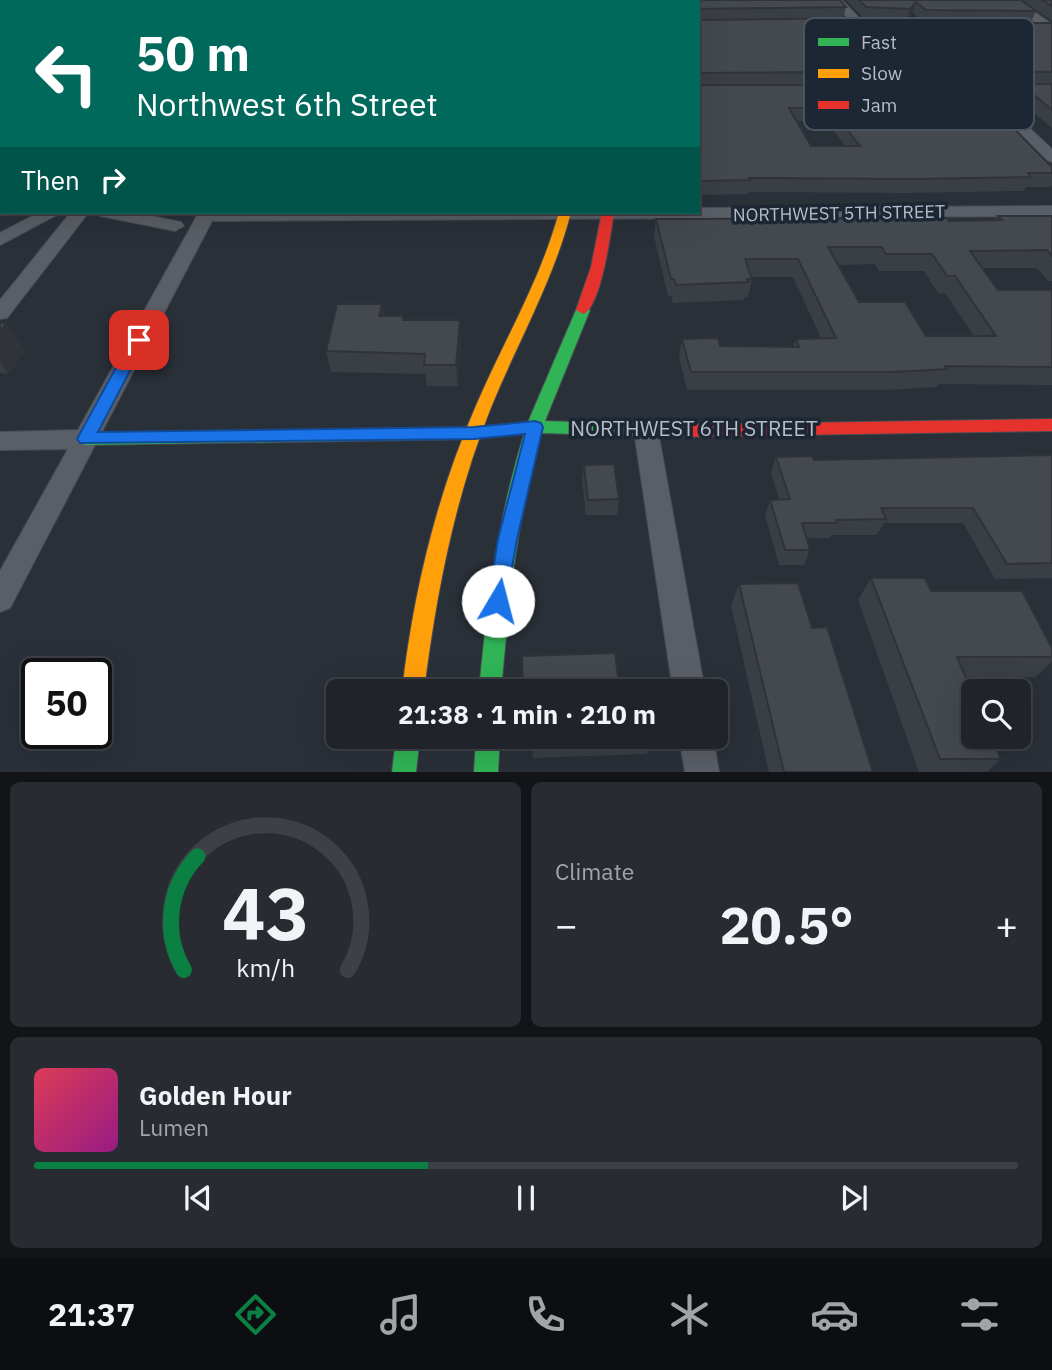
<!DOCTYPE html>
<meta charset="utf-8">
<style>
:root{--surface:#20242a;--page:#282c32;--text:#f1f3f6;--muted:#a2a4a8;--line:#3d4147;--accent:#0b8043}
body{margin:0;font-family:"IBM Plex Sans",sans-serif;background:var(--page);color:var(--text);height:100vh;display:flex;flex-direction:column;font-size:26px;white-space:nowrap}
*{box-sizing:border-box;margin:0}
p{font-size:23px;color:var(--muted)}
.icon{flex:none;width:38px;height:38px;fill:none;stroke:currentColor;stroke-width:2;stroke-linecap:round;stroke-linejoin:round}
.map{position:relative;height:772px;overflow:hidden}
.panel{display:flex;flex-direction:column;gap:10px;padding:10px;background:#121417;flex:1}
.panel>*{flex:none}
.banner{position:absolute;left:0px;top:0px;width:700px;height:214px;box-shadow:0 7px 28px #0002,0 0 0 2px var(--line);background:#00695c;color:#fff;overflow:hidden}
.fabs{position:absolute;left:961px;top:679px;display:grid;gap:14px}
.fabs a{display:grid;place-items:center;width:70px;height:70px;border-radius:10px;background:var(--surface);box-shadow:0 7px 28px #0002,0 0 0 2px var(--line);font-size:35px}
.speed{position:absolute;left:21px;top:658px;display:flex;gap:14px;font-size:35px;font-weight:700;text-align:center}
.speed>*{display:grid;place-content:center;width:91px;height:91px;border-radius:50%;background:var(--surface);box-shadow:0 7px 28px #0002,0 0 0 2px var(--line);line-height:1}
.speed .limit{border:4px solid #111;border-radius:10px;background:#fff;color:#111}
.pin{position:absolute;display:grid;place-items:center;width:60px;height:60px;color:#fff;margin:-30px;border-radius:14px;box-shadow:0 4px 10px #0006}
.me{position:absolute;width:77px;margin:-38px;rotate:8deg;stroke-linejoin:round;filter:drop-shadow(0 0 5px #0008)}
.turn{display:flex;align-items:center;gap:24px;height:147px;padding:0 21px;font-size:32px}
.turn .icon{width:91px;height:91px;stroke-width:2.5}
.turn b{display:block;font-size:49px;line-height:60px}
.then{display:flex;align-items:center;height:66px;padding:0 21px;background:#0003;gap:14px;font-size:26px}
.big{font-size:52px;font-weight:700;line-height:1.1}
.panel .widget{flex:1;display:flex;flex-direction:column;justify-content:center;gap:10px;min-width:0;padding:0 24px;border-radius:10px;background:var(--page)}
.panel .dial{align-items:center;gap:0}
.dial svg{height:182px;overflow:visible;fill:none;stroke:var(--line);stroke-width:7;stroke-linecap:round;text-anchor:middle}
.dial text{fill:var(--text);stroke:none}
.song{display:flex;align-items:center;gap:21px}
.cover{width:84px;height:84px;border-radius:10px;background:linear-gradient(135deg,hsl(350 70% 55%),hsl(310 70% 35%))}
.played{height:7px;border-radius:4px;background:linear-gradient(90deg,var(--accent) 40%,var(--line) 40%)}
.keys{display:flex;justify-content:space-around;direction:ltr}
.heat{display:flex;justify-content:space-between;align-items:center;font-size:38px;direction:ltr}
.panel .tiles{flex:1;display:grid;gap:10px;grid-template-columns:1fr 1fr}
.widget:last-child{grid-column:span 2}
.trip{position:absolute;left:326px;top:679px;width:402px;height:70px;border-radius:10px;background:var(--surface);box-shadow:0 7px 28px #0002,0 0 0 2px var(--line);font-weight:700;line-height:70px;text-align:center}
.tabs{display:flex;height:112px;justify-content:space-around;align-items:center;background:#0d0e11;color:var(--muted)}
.tabs .icon{width:49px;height:49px}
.tabs .current{color:var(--accent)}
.tabs b{font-size:32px;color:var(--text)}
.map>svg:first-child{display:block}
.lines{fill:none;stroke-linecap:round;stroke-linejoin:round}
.street-casing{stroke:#484c53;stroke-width:2}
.fast-casing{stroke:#484c53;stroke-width:2}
.slow-casing{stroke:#484c53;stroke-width:2}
.jam-casing{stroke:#484c53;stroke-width:2}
.street{fill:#5a5e66;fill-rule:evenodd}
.fast{fill:#30b455;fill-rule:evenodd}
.slow{fill:#ff9f0a;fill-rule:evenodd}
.jam{fill:#e5322d;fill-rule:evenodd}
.wall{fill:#3a3f45;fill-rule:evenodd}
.shaded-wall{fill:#303338}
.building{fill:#444950;stroke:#303338;stroke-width:2;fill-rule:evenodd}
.route{fill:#1a73e8;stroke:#114b97;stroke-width:2}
.labels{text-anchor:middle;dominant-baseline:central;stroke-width:7;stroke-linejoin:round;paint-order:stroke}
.far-street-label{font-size:18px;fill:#b4bcc9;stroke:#1d2633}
.street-label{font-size:21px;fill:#b4bcc9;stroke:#1d2633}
.key{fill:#1d2633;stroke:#4a5360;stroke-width:2}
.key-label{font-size:19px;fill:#b4bcc9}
</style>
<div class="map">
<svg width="1052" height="772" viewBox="0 0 1052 772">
<rect width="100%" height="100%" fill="#2a3038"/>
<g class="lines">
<g class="street-casing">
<g id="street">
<rect x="322" y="0" width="10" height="2"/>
<path d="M657,0H667L668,2H657Z"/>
<path d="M831,0H842L863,22V26H855Z"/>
<path d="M1005,0H1017L1052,24V32L1047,31Z"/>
<path d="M884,22L976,27V31L972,33L924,30L985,87L1052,86V94L994,95L1052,149V162L1046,160L978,95L941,94V88L970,87L910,30L880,27L878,25Z"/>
<path d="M0,73H2V82L0,81Z"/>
<path d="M1052,206V216L212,221L10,608L0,612V571L68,449L0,450V432L78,430L199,212H698V208Z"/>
<path d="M40,212H62L0,245V233Z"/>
<path d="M71,212H89L7,318L0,319V300Z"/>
<path d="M97,212H131L181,222L184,226L175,231L100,216Z"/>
<path d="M646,422L655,425L658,431L705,691H673L634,431L637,425Z"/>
<path d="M679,737H713L719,772H685Z"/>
</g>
</g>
<g class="fast-casing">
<g id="fast">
<rect x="595" y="0" width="8" height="2"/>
<path d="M583,306L590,310L545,421L668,425L674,427L676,431L674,435L668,437L541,433C516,518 509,604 501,691H479C487,604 498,518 524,434L474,439L86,445L80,443L78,439L80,435L86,433L474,427L528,422L576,310Z"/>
<path d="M396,737H420L416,772H392Z"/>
<path d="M476,737H500L498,772H474Z"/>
</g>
</g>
<g class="slow-casing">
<path id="slow" d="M559,212H571C553,282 517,343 490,410C454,500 436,595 424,691H402C413,595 436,497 475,408C503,342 540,282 559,212Z"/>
</g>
<g class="jam-casing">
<g id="jam">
<rect x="568" y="0" width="8" height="2"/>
<path d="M602,212H614C611,231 601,308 583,314L576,310L591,267Z"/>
<path d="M1052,419V431L668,437L662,435L660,431L662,427L668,425Z"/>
</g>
</g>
<use href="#street" class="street"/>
<use href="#fast" class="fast"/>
<use href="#slow" class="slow"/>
<use href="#jam" class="jam"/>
</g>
<g class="wall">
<path d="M0,0H299L298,2H2V68H0Z"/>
<path d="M521,0H556L555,2H521Z"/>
<path d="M680,0H840L846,7L843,18H863L846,0H1021L1036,11L1031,22L922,21L913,13L906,21L867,19L957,71L952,83L722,85H971L1052,167V184L1051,187H1026L1024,191L906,193L748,192L747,194L698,195V2H681ZM796,121H827L845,146H811Z"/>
<path d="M1022,0H1052V21Z"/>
<path d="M943,23H1052V128L1015,97L1021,84H1044L999,83L939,35Z"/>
<path d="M998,216H1052V281H1048L1037,268H983L998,290L1052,291V385L939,384L937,387L885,390H687L679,357L682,339L720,346L793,347L796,339L821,338L793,277H751L752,279L748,297H745L744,300L673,303L671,296H668L654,236L656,219L996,220ZM875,264L879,271H924L938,293L946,294L974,336H926L859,302L838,265Z"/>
<path d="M382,304L384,316H403L404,320H460L461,341L458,386H427L425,374L331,372L326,351Z"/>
<path d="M0,323H7L25,352L8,374L0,373Z"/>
<path d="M1052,455V578L995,579L963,523H884L877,535H831L830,538H807L810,550L804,565H779L765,515L770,500L779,499L771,473L776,457L814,460Z"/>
<path d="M584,465L619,499L617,515H586L582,481Z"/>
<path d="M871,578L931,591L1052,648V661L1036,677L966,678L1001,759L987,772H919L858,600Z"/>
<path d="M739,584L812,628L873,772H769L731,606Z"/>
<path d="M532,737H652L647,754L533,758Z"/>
</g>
<g class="shaded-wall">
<path d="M282,0H299L298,2H281Z"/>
<path d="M916,2L913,13L906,21L910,9Z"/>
<path d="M2,140V193L0,195V144Z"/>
<path d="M382,304L385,325L379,316Z"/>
<path d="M460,320L461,341L458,386L456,365Z"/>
<path d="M7,323L25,352L8,374L0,361V331Z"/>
</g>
<g class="building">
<path d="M0,0H282L281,2H2V45H0Z"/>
<path d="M338,0H464L463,2H337Z"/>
<path d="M614,0H647V2H611L615,1Z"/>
<path d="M687,0H840L846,7L700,9L698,14V2H688Z"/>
<path d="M859,0H1021L1036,11L926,10L916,2L910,9L866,7Z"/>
<path d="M1042,0H1052V6Z"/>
<path d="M862,18L909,22L957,71L700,73L698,75V19L700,20Z"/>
<path d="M943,23H1052V72L1004,71Z"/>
<path d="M0,80H2V140L0,144Z"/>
<path d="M1021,84H1052V110Z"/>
<path d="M698,85H971L1052,167V173H1028L1031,177L912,179L749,178L750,180L698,181ZM789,108H830L860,146H811Z"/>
<path d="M998,216H1052V256L1047,250L970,251L998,290H1051L1052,291V367L945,366L947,369L893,372H691L682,339L718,338L720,346L799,347L796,339L836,338L798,259H745L752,279H747L749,282L676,285L674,279H671L656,219L947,218L949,221L1002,220ZM828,247H882L886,254H932L947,276H955L996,336H926L905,302H859Z"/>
<path d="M337,304H382L379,316H403V320H460L456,365H424L425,354L326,351Z"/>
<path d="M0,323H7L0,331Z"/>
<path d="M1052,455V563L1007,564L973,508H881L886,519L836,520L837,523H802L810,550H785L770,500L790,499L776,457L812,456L814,460Z"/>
<path d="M614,464L619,499L588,500L584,465Z"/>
<path d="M871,578H925L931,591H1022L1052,648V657H957L973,695V737H991L1001,759H940Z"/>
<path d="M798,583L812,628L827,627L873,772H784L739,584Z"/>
<path d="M615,653L620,691H645H523L522,656Z"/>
<path d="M533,737H612L533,739Z"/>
</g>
<path class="route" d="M139,335L146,340L98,432L474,427L535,421L541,423L543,427L517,539L505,608L498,611L491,608L488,601L498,539L525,434L474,439L80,443L77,439L131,340Z"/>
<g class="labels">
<g class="far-street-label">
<text transform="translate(839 213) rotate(-1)">NORTHWEST 5TH STREET</text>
</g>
<g class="street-label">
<text x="694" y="428">NORTHWEST 6TH STREET</text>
</g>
</g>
<rect x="804" y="18" width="230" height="112" rx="10" class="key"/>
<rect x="818" y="38" width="31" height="8" fill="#30b455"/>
<rect x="818" y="69" width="31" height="9" fill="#ff9f0a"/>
<rect x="818" y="101" width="31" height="8" fill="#e5322d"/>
<g class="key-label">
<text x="861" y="49">Fast</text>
<text x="861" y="80">Slow</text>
<text x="861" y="112">Jam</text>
</g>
</svg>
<div class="fabs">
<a><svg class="icon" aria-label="search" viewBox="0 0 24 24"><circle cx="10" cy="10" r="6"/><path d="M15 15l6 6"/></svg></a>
</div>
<div class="speed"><div class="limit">50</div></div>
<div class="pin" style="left:139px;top:340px;background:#d93025"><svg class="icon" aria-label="arrive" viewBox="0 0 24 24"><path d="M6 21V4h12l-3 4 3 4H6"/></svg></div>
<svg class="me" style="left:498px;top:601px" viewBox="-20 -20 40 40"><circle r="19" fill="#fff"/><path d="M0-13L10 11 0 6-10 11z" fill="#1a73e8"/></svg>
<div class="trip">21:38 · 1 min · 210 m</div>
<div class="banner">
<div class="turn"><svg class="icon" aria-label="left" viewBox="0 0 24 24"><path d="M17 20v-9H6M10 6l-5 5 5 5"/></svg><div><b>50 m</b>Northwest 6th Street</div></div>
<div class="then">Then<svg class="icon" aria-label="right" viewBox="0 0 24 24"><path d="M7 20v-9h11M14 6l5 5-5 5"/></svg></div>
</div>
</div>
<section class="panel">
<div class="tiles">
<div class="widget dial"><svg viewBox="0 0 100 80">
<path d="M14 69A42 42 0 1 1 86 69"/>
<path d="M14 69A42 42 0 0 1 20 19" stroke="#0b8043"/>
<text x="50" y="56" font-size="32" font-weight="700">43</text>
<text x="50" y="72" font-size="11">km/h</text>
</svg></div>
<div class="widget"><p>Climate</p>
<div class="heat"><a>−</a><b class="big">20.5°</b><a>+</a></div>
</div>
<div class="widget">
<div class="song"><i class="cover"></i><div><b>Golden Hour</b><p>Lumen</p></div></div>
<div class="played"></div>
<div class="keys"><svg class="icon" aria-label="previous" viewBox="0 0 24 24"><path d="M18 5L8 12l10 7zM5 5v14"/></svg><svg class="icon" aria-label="pause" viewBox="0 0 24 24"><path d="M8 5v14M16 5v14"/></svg><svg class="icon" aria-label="next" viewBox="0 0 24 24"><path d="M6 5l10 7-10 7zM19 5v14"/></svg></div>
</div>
</div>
</section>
<nav class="tabs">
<b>21:37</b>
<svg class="icon current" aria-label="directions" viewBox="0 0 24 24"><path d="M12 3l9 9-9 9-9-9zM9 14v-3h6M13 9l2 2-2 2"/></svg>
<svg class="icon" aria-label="music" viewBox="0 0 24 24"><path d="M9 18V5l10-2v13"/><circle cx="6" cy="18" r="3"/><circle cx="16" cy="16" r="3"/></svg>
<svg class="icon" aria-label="phone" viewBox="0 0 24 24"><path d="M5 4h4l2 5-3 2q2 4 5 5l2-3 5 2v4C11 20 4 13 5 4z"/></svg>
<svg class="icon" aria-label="climate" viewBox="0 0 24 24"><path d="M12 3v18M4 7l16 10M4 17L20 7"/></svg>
<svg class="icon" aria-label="car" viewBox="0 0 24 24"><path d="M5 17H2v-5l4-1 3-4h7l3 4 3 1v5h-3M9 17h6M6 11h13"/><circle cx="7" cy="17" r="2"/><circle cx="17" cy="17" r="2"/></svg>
<svg class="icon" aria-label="filters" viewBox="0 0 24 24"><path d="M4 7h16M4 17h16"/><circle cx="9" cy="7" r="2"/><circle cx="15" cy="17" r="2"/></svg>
</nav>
